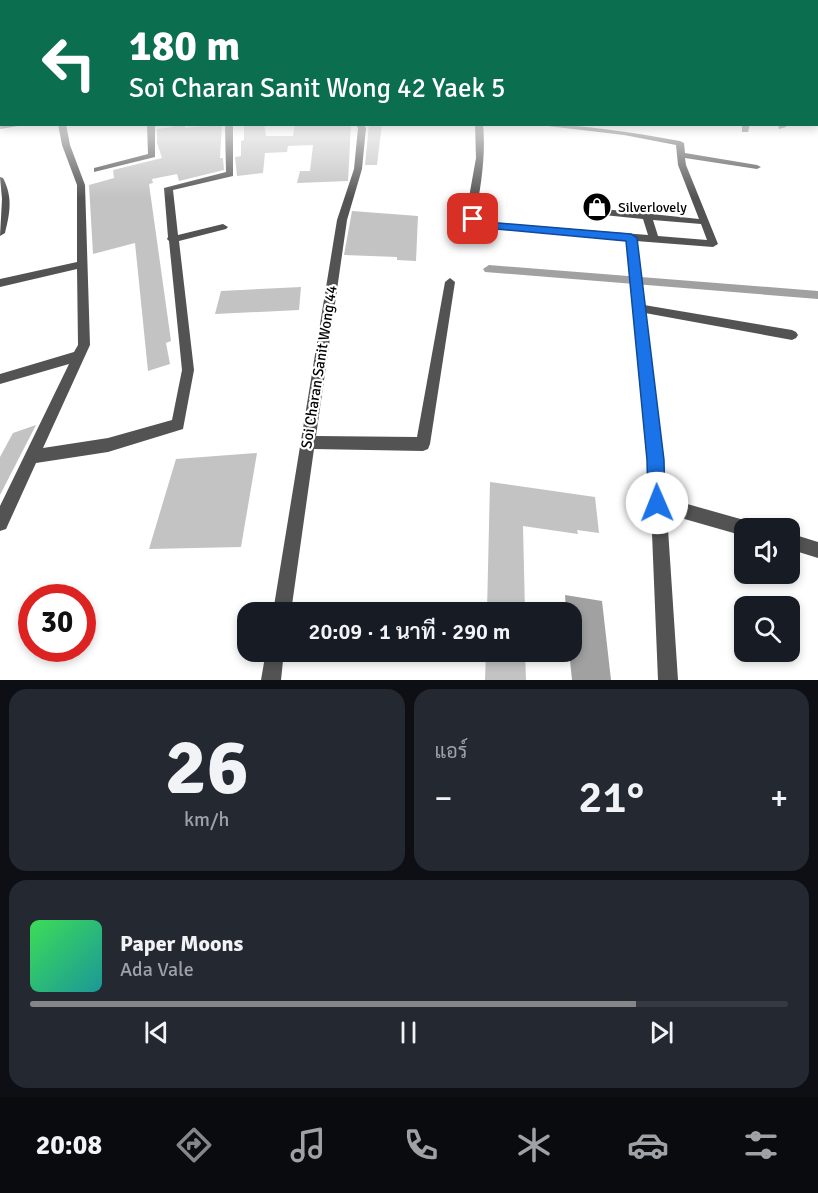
<!DOCTYPE html>
<html lang="th">
<meta charset="utf-8">
<style>
:root{--surface:#171b24;--page:#242831;--text:#f1f3f6;--muted:#9ea1a6;--line:#363941;--accent:#858687}
body{margin:0;font-family:Signika,Sarabun,sans-serif;background:var(--page);color:var(--text);height:100vh;display:flex;flex-direction:column;font-size:22px;white-space:nowrap}
*{box-sizing:border-box;margin:0}
p{font-size:20px;color:var(--muted)}
.icon{flex:none;width:33px;height:33px;fill:none;stroke:currentColor;stroke-width:2;stroke-linecap:round;stroke-linejoin:round}
.map{position:relative;height:680px;overflow:hidden}
.details{display:flex;flex-direction:column;gap:9px;padding:9px;background:#0d0f14;flex:1}
.details>*{flex:none}
.guide{position:absolute;left:0px;top:0px;width:819px;height:126px;box-shadow:0 3px 9px #0003;background:#0b6e4f;color:#fff;overflow:hidden}
.fabs{position:absolute;left:734px;top:518px;display:grid;gap:12px}
.fabs a{display:grid;place-items:center;width:66px;height:66px;border-radius:12px;background:var(--surface);box-shadow:0 3px 9px #0003;font-size:30px}
.speed{position:absolute;left:18px;top:584px;display:flex;gap:12px;font-size:30px;font-weight:700;text-align:center}
.speed>*{display:grid;place-content:center;width:78px;height:78px;border-radius:50%;background:var(--surface);box-shadow:0 3px 9px #0003;line-height:1}
.speed .limit{border:9px solid #d22;background:#fff;color:#111}
.pin{position:absolute;display:grid;place-items:center;width:51px;height:51px;color:#fff;margin:-26px;border-radius:12px;box-shadow:0 3px 9px #0006}
.me{position:absolute;width:66px;margin:-33px;rotate:359deg;stroke-linejoin:round;filter:drop-shadow(0 0 4px #0008)}
.turn{display:flex;align-items:center;gap:21px;height:126px;padding:0 30px;font-size:27px}
.turn .icon{width:78px;height:78px;stroke-width:2.5}
.turn b{display:block;font-size:42px;line-height:51px}
.big{font-size:45px;font-weight:600;line-height:1.1}
.details .tile{flex:1;display:flex;flex-direction:column;justify-content:center;gap:9px;min-width:0;padding:0 21px;border-radius:18px;background:var(--page)}
.details .dial{align-items:center;gap:0}
.dial b{font-size:78px;line-height:1}
.song{display:flex;align-items:center;gap:18px}
.cover{width:72px;height:72px;border-radius:9px;background:linear-gradient(135deg,hsl(130 70% 55%),hsl(180 70% 35%))}
.played{height:6px;border-radius:3px;background:linear-gradient(90deg,var(--accent) 80%,var(--line) 80%)}
.keys{display:flex;justify-content:space-around;direction:ltr}
.heat{display:flex;justify-content:space-between;align-items:center;font-size:33px;direction:ltr}
.details .tiles{flex:1;display:grid;gap:9px;grid-template-columns:1fr 1fr}
.tile:last-child{grid-column:span 2}
.trip{position:absolute;left:237px;top:602px;width:345px;height:60px;border-radius:18px;background:var(--surface);box-shadow:0 3px 9px #0003;font-weight:600;line-height:60px;text-align:center}
.menu{display:flex;height:96px;justify-content:space-around;align-items:center;background:#090b0e;color:var(--muted)}
.menu .icon{width:42px;height:42px}
.menu .on{color:var(--accent)}
.menu b{font-size:27px;color:var(--text)}
.map>svg:first-child{display:block}
.water{fill:#a1a1a1}
.lines{fill:none;stroke-linecap:round;stroke-linejoin:round}
.canal{fill:#a1a1a1;fill-rule:evenodd}
.building{fill:#c3c3c3}
.street{fill:#535353;fill-rule:evenodd}
.route{fill:#1a73e8;stroke:#114b97;stroke-width:1.5}
.labels{text-anchor:middle;dominant-baseline:central;stroke-width:4.5;stroke-linejoin:round;paint-order:stroke}
.far-poi-label{font-size:14px;fill:#000;stroke:#fff;text-anchor:start}
.street-label{font-size:15px;fill:#000;stroke:#fff}
</style>
<div class="map">
<svg width="818" height="680" viewBox="0 0 818 680">
<rect width="100%" height="100%" fill="#fff"/>
<path class="water" d="M565,595L602,601L611,680H572L569,651H572V612H566Z"/>
<g class="lines">
<path class="canal" d="M489,265L818,291V299L485,272L483,269Z"/>
</g>
<g class="building">
<path d="M172,124H185V128L222,124L220,158H223L224,170L179,181L177,174L152,179L153,183L149,184L171,341L166,343L170,364L148,371L135,243L93,254L89,185L114,178L113,170L162,158L157,143V129L172,127Z"/>
<path d="M244,124H264L266,136H293L295,124L351,125L348,181L297,183L300,171H310L313,145L288,146L287,152L265,153L263,173L237,176L235,157L241,156V141L244,140Z"/>
<path d="M369,124H382L377,165H365Z"/>
<path d="M352,211L418,216L416,261L397,260V257L344,255Z"/>
<path d="M301,287L299,310L215,314L221,291Z"/>
<path d="M36,425L0,495V457L13,433Z"/>
<path d="M257,453L241,547L149,549L176,459Z"/>
<path d="M490,482L595,497L599,533L577,530L578,534L523,526L525,612H487Z"/>
<path d="M486,651H525L526,680H485Z"/>
</g>
<g class="lines">
<g class="street">
<path d="M18,124V126L0,129V125Z"/>
<path d="M58,124H66L70,145L85,185L90,345L43,448L108,438L172,420L182,370L169,241L167,239L168,237L164,188L226,172L225,124H233V176L173,190L178,235L223,224L228,227L226,229L179,241L194,370L183,429L108,452L36,463L6,529L0,531V506L69,364L0,384V374L74,352L78,345L77,269L0,287V279L77,262V185L62,145Z"/>
<path d="M147,124H155V157L94,172V168L148,154Z"/>
<path d="M356,124H363L366,128L362,169L347,220L316,436L417,437L445,282L450,278L455,282L430,444L428,449L423,451L314,449L291,612H273L337,220L354,169L358,128Z"/>
<path d="M475,124H483C486,155 481,184 476,214L480,220L486,222L648,235L643,219L594,214L589,211L594,208L699,219L678,165L676,145L624,135L531,124C581,124 630,132 680,141L684,143L685,153L757,165L761,167L757,169L685,158L686,165L718,244L713,247L636,241L644,305L792,330L796,332L798,335L796,338L792,340L645,313L663,460L666,498L744,520L750,522L752,528H744V536L667,514L678,680H658L649,460L626,240L485,228L474,224L466,214L476,158ZM653,220L701,224L707,240L658,236Z"/>
<path d="M742,124H750L748,132H742Z"/>
<path d="M778,124H785L786,127L779,129Z"/>
<path d="M0,177L3,178C13,197 10,213 5,233L0,236L2,199Z"/>
<path d="M789,533L818,542V558L789,549Z"/>
<path d="M266,651H284L281,680H261Z"/>
</g>
</g>
<linearGradient id="sky" x2="0" y2="1"><stop stop-color="#8baccc"/><stop offset="0.52" stop-color="#fff"/><stop offset="1" stop-color="#fff" stop-opacity="0"/></linearGradient>
<rect width="818" height="198" fill="url(#sky)"/>
<path class="route" d="M473,216L487,222L631,234L637,238L664,460L665,503L663,510L657,512L650,510L648,503L647,460L626,241L485,228L469,221L468,219Z"/>
<defs>
<g id="shop-disc" transform="scale(1.5)"><circle r="9.5" fill="#000" stroke="#fff"/><path d="M-5-2.5h2.3a2.7 3.5 0 0 1 5.4 0H5L5.5 6h-11ZM-1.5-2.5h3a1.5 2.3 0 0 0-3 0Z" fill="#fff"/></g>
</defs>
<g fill-rule="evenodd">
<use href="#shop-disc" x="597" y="207"/>
</g>
<g class="labels">
<g class="far-poi-label">
<text x="618" y="207">Silverlovely</text>
</g>
<g class="street-label">
<text transform="translate(319 367) rotate(-81)">Soi Charan Sanit Wong 44</text>
</g>
</g>
</svg>
<div class="fabs">
<a><svg class="icon" aria-label="sound" viewBox="0 0 24 24"><path d="M4 9h4l5-4v14l-5-4H4zM17 9q2 3 0 6"/></svg></a>
<a><svg class="icon" aria-label="search" viewBox="0 0 24 24"><circle cx="10" cy="10" r="6"/><path d="M15 15l6 6"/></svg></a>
</div>
<div class="speed"><div class="limit">30</div></div>
<div class="pin" style="left:473px;top:219px;background:#d93025"><svg class="icon" aria-label="arrive" viewBox="0 0 24 24"><path d="M6 21V4h12l-3 4 3 4H6"/></svg></div>
<svg class="me" style="left:657px;top:503px" viewBox="-20 -20 40 40"><circle r="19" fill="#fff"/><path d="M0-13L10 11 0 6-10 11z" fill="#1a73e8"/></svg>
<div class="trip">20:09 · 1 นาที · 290 m</div>
<div class="guide">
<div class="turn"><svg class="icon" aria-label="left" viewBox="0 0 24 24"><path d="M17 20v-9H6M10 6l-5 5 5 5"/></svg><div><b>180 m</b>Soi Charan Sanit Wong 42 Yaek 5</div></div>
</div>
</div>
<section class="details">
<div class="tiles">
<div class="tile dial"><b>26</b><p>km/h</p></div>
<div class="tile"><p>แอร์</p>
<div class="heat"><a>−</a><b class="big">21°</b><a>+</a></div>
</div>
<div class="tile">
<div class="song"><i class="cover"></i><div><b>Paper Moons</b><p>Ada Vale</p></div></div>
<div class="played"></div>
<div class="keys"><svg class="icon" aria-label="previous" viewBox="0 0 24 24"><path d="M18 5L8 12l10 7zM5 5v14"/></svg><svg class="icon" aria-label="pause" viewBox="0 0 24 24"><path d="M8 5v14M16 5v14"/></svg><svg class="icon" aria-label="next" viewBox="0 0 24 24"><path d="M6 5l10 7-10 7zM19 5v14"/></svg></div>
</div>
</div>
</section>
<nav class="menu">
<b>20:08</b>
<svg class="icon on" aria-label="directions" viewBox="0 0 24 24"><path d="M12 3l9 9-9 9-9-9zM9 14v-3h6M13 9l2 2-2 2"/></svg>
<svg class="icon" aria-label="music" viewBox="0 0 24 24"><path d="M9 18V5l10-2v13"/><circle cx="6" cy="18" r="3"/><circle cx="16" cy="16" r="3"/></svg>
<svg class="icon" aria-label="phone" viewBox="0 0 24 24"><path d="M5 4h4l2 5-3 2q2 4 5 5l2-3 5 2v4C11 20 4 13 5 4z"/></svg>
<svg class="icon" aria-label="climate" viewBox="0 0 24 24"><path d="M12 3v18M4 7l16 10M4 17L20 7"/></svg>
<svg class="icon" aria-label="car" viewBox="0 0 24 24"><path d="M5 17H2v-5l4-1 3-4h7l3 4 3 1v5h-3M9 17h6M6 11h13"/><circle cx="7" cy="17" r="2"/><circle cx="17" cy="17" r="2"/></svg>
<svg class="icon" aria-label="filters" viewBox="0 0 24 24"><path d="M4 7h16M4 17h16"/><circle cx="9" cy="7" r="2"/><circle cx="15" cy="17" r="2"/></svg>
</nav>
